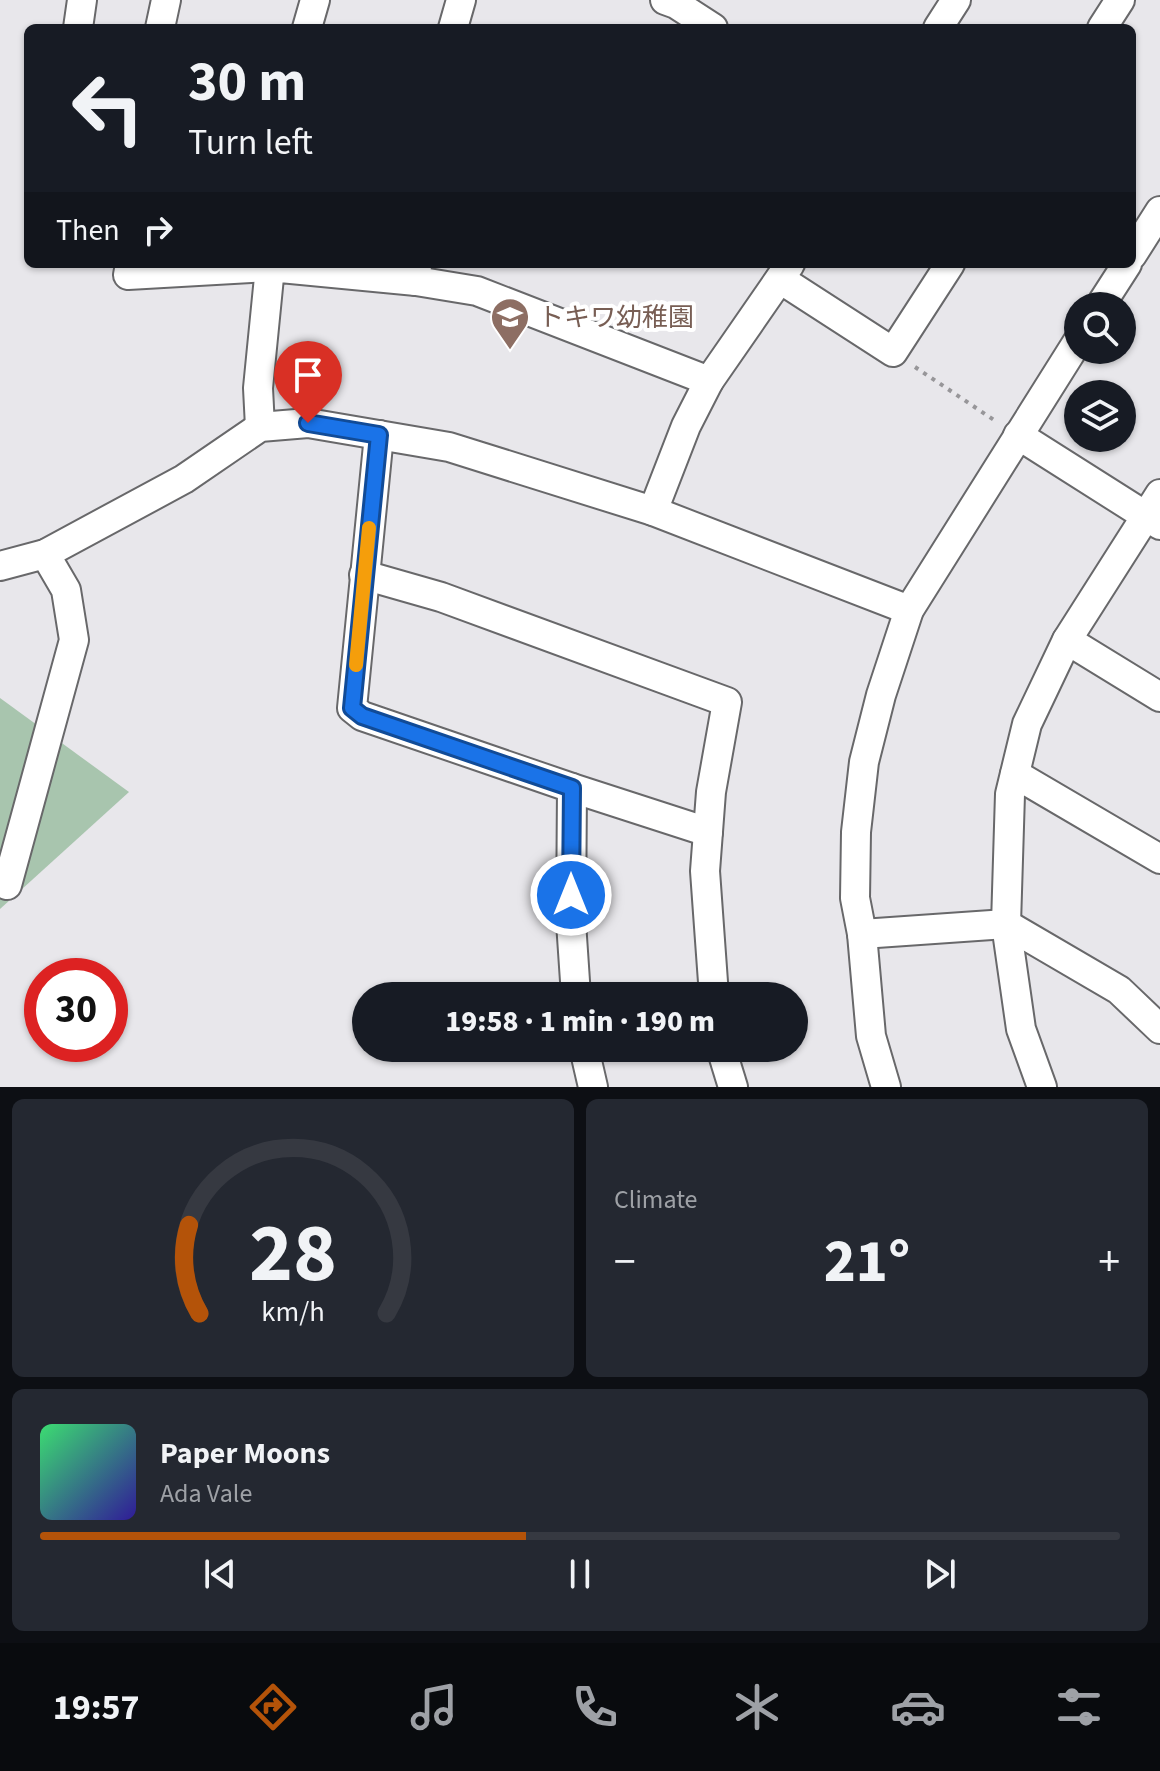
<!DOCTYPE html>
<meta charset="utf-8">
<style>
:root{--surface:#171b24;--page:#242831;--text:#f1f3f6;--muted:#9ea1a6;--line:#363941;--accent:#b45309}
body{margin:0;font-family:"Source Sans 3","Noto Sans JP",sans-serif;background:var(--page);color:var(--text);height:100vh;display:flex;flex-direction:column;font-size:30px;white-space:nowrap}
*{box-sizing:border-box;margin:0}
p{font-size:26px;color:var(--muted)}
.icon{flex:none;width:44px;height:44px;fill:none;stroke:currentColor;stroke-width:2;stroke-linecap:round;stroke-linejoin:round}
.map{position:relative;height:1087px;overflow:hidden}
.panel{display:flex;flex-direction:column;gap:12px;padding:12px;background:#0d0f14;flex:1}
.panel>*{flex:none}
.hud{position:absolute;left:24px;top:24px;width:1112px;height:244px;border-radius:12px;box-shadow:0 2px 6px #0004;background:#171b24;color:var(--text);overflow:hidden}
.fabs{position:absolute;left:1064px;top:292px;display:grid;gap:16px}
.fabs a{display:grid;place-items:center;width:72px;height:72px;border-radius:50%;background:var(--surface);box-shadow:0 2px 6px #0004;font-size:40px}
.speed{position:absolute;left:24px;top:958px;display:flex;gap:16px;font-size:40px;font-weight:700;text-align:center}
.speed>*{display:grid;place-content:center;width:104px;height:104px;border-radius:50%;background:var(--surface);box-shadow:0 2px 6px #0004;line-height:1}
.speed .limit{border:12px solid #d22;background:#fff;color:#111}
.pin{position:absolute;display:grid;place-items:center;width:68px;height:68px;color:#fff;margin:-82px -34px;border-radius:50% 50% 50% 0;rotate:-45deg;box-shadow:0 0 8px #0007}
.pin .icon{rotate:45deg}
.me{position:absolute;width:88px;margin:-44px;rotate:0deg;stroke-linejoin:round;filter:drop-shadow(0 0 6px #0008)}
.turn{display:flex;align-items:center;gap:28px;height:168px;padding:0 32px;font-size:36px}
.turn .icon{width:104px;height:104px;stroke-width:2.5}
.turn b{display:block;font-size:56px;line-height:68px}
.then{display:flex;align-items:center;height:76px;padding:0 32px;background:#0003;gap:16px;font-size:30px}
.big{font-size:60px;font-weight:800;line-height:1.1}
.panel .tile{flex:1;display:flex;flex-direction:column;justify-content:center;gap:12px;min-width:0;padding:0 28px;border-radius:12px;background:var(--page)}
.panel .dial{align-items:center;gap:0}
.dial svg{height:208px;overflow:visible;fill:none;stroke:var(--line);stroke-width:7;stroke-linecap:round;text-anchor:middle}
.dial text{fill:var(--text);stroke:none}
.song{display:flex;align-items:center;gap:24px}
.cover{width:96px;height:96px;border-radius:12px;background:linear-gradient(135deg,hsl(140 70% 55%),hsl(250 70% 35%))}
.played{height:8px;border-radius:4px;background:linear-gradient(90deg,var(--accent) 45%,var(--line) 45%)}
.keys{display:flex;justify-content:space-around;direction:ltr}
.heat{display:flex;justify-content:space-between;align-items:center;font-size:44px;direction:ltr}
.panel .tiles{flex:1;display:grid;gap:12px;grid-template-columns:1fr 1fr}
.tile:last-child{grid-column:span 2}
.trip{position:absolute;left:352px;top:982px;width:456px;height:80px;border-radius:40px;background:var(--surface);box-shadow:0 2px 6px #0004;font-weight:800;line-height:80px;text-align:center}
.dock{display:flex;height:128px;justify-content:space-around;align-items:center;background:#090b0e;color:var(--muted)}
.dock .icon{width:56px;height:56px}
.dock .active{color:var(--accent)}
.dock b{font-size:36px;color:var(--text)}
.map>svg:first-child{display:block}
.green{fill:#a8c5ae}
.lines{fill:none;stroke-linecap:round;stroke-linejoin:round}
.minor-casing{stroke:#68686a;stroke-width:32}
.path{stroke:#979699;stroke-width:4;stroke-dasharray:4 6;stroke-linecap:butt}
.minor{stroke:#fff;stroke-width:28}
.route-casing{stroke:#114b97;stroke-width:20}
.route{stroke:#1a73e8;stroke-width:14}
.slow{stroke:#f59e0b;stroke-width:14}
.labels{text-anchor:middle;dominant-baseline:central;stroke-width:8;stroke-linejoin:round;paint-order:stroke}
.education-label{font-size:26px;fill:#785e54;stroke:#fff;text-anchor:start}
</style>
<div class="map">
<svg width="1160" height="1087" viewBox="0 0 1160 1087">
<rect width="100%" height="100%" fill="#e8e7eb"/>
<path class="green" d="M0,698L129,792L0,909Z"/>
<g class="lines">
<g class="minor-casing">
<g id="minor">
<path d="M665,0L676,4L713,28"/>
<path d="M78,28L82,0"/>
<path d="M160,28L166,0"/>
<path d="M307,28L315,0"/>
<path d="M453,28L461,0"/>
<path d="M938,28L956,0"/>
<path d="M1102,28L1120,0"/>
<path d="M1132,255L1160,211"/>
<path d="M130,264L128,275L270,267L271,264"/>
<path d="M780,279L893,352L950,264"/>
<path d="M416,281L477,291L709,381"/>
<path d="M1100,306L1127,264"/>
<path d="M260,427L258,388L270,267L416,281L417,264"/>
<path d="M379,435L352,708L362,716L572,788L571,922L576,996"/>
<path d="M1018,435L1160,525"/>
<path d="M653,511L686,426L709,381L790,264"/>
<path d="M0,566L45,554L184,479L260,427L308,423L449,447L653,511L909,610"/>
<path d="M364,575L441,597L727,702L711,792L705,871L714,996"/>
<path d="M1067,640L1160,697"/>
<path d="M1015,774L1160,859"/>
<path d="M572,788L708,832"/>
<path d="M7,885L74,640L66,590L45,554"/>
<path d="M862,934L1006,924L1119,990L1160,1029"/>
<path d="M584,1048L593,1087"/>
<path d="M721,1048L733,1087"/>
<path d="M886,1087L871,1036L862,934L855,898L856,832L864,762L881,695L909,610L1078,341"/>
<path d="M1042,1087L1021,1029L1006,924L1010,794L1027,724L1067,640L1160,494"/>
</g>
</g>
<path class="path" d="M915,367L997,422"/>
<use href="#minor" class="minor"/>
</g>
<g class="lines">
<g class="route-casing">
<path id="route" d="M308,423L379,435L352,708L362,716L572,788L571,895"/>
</g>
<use href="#route" class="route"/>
<path class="slow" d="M356,665L369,528"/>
</g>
<defs>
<g id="school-pin" transform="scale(2)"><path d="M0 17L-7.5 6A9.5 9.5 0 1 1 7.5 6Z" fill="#8d6e63" stroke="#fff"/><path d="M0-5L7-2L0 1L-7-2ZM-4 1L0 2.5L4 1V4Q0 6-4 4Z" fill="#fff"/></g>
</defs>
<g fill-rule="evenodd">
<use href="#school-pin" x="510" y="317"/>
</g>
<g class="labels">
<g class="education-label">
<text x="538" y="317">トキワ幼稚園</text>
</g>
</g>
</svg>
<div class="fabs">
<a><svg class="icon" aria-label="search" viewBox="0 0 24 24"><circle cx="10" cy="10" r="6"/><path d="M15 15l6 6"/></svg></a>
<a><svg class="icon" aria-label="layers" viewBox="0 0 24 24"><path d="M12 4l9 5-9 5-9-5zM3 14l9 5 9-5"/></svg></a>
</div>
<div class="speed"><div class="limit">30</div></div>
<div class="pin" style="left:308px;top:423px;background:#d93025"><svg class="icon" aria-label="arrive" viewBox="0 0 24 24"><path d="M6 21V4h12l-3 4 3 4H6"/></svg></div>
<svg class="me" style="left:571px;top:895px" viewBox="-20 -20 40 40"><circle r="17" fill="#1a73e8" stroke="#fff" stroke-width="3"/><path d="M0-11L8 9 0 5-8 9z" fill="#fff"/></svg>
<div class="trip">19:58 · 1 min · 190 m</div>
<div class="hud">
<div class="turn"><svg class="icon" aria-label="left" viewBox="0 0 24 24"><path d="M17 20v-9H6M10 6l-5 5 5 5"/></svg><div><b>30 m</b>Turn left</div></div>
<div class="then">Then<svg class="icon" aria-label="right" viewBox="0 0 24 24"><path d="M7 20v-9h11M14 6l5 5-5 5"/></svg></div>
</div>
</div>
<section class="panel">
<div class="tiles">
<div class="tile dial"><svg viewBox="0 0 100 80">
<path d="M14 69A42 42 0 1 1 86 69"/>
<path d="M14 69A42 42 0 0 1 10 35" stroke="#b45309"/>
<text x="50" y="56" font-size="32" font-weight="700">28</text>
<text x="50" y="72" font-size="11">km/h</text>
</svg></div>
<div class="tile"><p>Climate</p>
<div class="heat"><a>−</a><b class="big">21°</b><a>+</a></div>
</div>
<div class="tile">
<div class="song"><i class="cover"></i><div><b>Paper Moons</b><p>Ada Vale</p></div></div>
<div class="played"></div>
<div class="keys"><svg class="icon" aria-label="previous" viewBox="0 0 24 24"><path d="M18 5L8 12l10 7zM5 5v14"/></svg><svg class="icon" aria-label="pause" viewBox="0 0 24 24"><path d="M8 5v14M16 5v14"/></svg><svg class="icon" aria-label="next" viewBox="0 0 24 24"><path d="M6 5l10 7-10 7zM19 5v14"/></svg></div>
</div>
</div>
</section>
<nav class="dock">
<b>19:57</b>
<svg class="icon active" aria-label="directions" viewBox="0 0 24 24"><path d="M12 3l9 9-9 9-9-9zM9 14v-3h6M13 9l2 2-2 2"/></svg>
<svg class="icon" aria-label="music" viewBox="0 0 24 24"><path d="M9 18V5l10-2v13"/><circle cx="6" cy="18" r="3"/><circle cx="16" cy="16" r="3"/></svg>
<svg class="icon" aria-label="phone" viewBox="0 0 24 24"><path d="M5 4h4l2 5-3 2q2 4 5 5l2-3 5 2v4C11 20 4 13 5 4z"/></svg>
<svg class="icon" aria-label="climate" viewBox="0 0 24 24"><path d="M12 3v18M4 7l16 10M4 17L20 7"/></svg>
<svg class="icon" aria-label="car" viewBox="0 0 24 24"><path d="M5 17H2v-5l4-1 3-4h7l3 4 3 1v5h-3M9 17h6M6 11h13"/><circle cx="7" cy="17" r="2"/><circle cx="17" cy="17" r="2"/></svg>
<svg class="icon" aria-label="filters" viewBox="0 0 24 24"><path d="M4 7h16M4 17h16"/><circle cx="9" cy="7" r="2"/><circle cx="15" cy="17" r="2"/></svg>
</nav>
